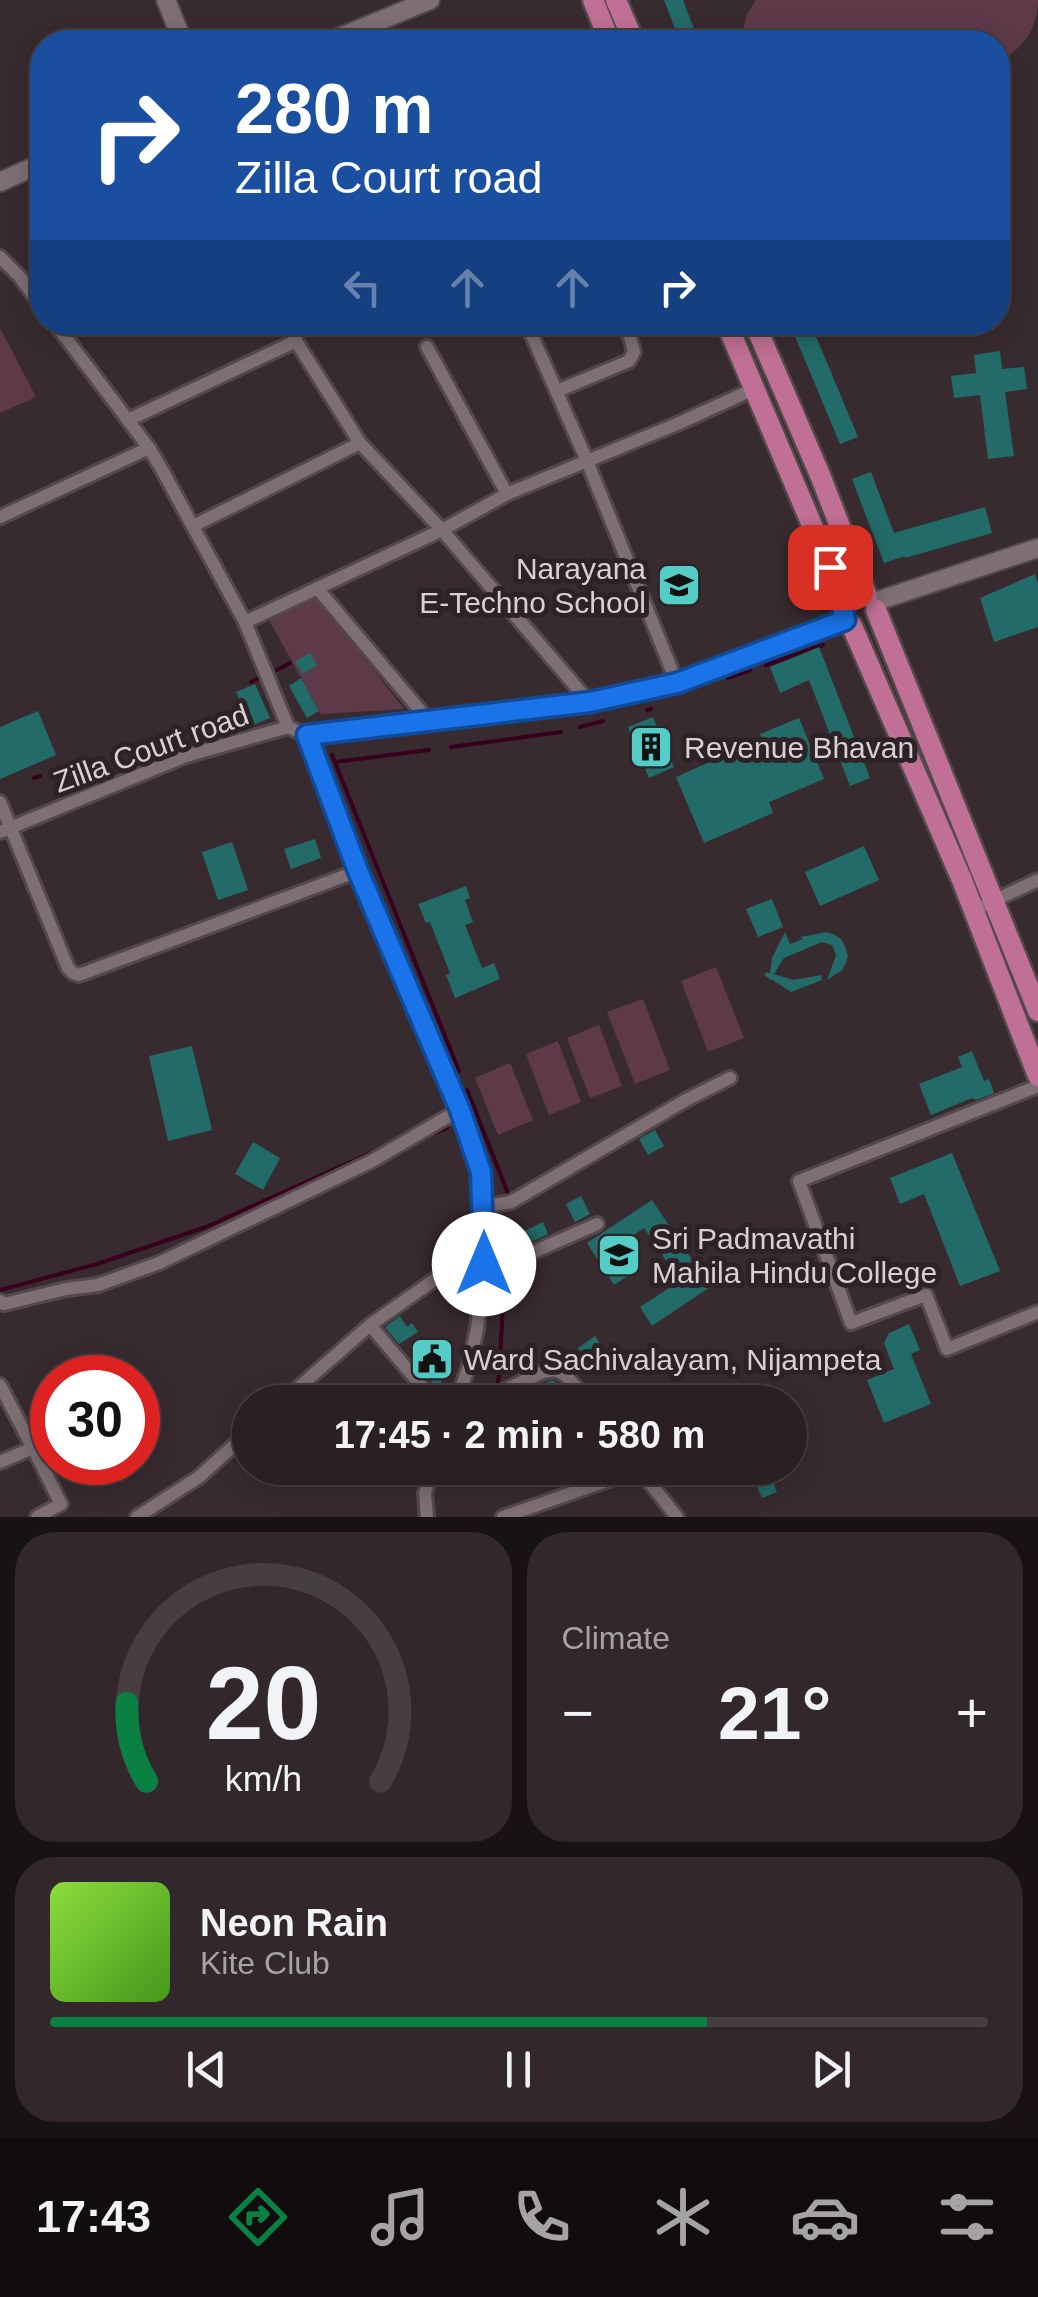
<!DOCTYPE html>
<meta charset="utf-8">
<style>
:root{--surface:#2a2024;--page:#32282c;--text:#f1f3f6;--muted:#a5a3a6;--line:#463e41;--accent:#0b8043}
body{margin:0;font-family:Helvetica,sans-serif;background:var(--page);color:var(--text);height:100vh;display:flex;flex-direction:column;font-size:38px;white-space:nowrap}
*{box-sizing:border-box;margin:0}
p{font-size:32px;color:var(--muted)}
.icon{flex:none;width:55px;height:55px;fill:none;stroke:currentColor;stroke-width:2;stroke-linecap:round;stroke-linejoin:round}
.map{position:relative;height:1517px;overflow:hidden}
.details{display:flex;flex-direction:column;gap:15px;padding:15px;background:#171214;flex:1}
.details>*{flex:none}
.banner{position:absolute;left:30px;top:30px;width:980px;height:305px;border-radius:40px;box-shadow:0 5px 25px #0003,0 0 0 2px var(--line);background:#1a4fa0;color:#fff;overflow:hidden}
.speed{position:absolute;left:30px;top:1355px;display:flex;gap:20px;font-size:50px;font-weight:700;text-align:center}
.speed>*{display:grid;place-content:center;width:130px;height:130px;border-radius:50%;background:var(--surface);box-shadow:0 5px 25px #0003,0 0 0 2px var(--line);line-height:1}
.speed .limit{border:15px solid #d22;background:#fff;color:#111}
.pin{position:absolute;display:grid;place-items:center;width:85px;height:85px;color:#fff;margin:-42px;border-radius:20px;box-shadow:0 5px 15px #0006}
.me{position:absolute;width:110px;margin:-55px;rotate:0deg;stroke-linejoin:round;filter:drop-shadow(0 0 8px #0008)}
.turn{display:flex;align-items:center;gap:35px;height:210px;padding:0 40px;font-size:45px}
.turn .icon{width:130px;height:130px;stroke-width:2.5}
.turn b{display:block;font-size:70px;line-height:85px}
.lanes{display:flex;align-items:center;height:95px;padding:0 40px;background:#0003;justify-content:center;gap:50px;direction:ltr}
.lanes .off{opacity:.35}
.big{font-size:75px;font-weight:700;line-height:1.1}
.details .card{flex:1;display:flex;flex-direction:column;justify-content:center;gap:15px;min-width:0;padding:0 35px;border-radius:40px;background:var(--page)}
.details .dial{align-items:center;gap:0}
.dial svg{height:260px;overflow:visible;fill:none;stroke:var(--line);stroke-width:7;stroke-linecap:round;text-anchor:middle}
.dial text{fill:var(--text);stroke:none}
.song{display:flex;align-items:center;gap:30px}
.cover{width:120px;height:120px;border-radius:15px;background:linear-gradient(135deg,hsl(90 70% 55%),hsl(100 70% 35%))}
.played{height:10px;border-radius:5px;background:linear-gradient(90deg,var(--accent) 70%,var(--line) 70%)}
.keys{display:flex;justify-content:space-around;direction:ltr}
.heat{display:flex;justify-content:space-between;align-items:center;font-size:55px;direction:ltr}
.details .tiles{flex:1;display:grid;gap:15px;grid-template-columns:1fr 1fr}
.card:last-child{grid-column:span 2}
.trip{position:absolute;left:232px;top:1385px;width:575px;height:100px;border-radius:50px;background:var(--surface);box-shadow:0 5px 25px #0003,0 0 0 2px var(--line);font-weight:700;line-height:100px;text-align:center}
.tab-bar{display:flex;height:160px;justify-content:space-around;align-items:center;background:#110d0e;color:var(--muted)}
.tab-bar .icon{width:70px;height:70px}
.tab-bar .selected{color:var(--accent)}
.tab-bar b{font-size:45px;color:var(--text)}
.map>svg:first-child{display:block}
.green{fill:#5e3a49}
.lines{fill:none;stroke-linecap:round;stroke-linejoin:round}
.stream{stroke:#37011e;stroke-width:4}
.building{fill:#226b68}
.street-casing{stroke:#53494c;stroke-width:18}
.secondary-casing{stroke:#53494c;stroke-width:22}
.primary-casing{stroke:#53494c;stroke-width:25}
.street{stroke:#7d6f74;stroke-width:12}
.secondary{stroke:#7d6f74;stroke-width:18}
.primary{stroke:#c07094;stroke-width:20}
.route-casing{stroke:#114b97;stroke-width:25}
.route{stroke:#1a73e8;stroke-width:18}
.labels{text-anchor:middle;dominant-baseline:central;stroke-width:10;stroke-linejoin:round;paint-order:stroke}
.poi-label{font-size:30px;fill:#d8d0d3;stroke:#2d2226;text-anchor:start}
.street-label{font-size:30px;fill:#d8d0d3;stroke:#2d2226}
</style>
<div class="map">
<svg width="1038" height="1517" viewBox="0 0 1038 1517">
<rect width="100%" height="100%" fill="#382b30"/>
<g class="green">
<path d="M756,0H1038C1038,28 1023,50 998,61V42H740L747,14Z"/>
<path d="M0,328L36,397L0,413Z"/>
<path d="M318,598L404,709L321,714L268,618Z"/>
<path d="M716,967L744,1038L708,1052L681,981Z"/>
<path d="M643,999L670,1070L635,1084L607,1012Z"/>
<path d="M599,1025L622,1086L590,1098L567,1038Z"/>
<path d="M558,1041L581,1102L549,1115L526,1054Z"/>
<path d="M510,1063L533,1120L498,1135L475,1078Z"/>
</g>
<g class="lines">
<g class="stream">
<path d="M766,665L823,645"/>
<path d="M277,670L290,663"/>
<path d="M728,678L750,670"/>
<path d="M251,682L257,679"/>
<path d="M647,710L651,709"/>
<path d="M580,727L603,721"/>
<path d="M451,747L561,732"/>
<path d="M332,755L459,1071"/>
<path d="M335,762L429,750"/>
<path d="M34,778L40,776"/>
<path d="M467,1090L509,1196"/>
<path d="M428,1136L447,1128"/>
<path d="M507,1235L508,1224"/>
<path d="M490,1253L506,1252"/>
<path d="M506,1254L507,1240"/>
<path d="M0,1290L97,1264L206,1227L388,1145"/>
<path d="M500,1359L505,1268"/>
<path d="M498,1383L499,1373"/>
</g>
</g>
<g class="building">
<path d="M664,0H683L699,42H680Z"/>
<path d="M789,322H810L858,437L840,444Z"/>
<path d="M1000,351L1002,369L1024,367L1027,389L1005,392L1014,456L988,459L980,395L954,398L951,376L976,373L974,355Z"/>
<path d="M871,472L894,533L985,507L992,533L905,558V556L884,563L852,479Z"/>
<path d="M1035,574L1038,584V627L994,642L980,598Z"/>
<path d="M819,647L870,778L850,786L809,680L780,693L770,667Z"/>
<path d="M310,653L317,665L303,674L295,662Z"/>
<path d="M301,678L319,711L307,718L289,686Z"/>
<path d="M255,684L270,718L251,726L236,692Z"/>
<path d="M38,711L56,755L0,779V727Z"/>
<path d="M653,717L674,767L649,778L628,727Z"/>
<path d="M799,718L824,779L769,802L773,813L704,843L676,777L762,739L760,734Z"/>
<path d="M315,839L321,858L291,869L284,849Z"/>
<path d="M232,842L248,890L218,900L202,852Z"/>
<path d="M864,846L879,880L820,906L805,872Z"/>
<path d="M466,886L470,898L465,900L473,922L465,925L482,968L494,963L500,979L455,998L446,975L450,973L430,922L426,923L418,904Z"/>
<path d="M772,899L783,927L758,937L746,909Z"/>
<path d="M785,932L790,944L803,939L800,937L827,932L835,935L842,940L845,947L848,955L846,963L842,970L827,980L836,955L832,945L822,942L784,958L774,974L793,980L821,975L822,980L791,992L771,979L769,982L770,979L764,975L766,972L770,973L772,958Z"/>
<path d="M192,1046L212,1130L168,1141L149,1056Z"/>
<path d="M972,1051L984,1081L989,1079L994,1093L976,1100L972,1098L931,1115L919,1084L962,1067L958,1057Z"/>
<path d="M655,1130L664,1146L648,1155L639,1139Z"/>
<path d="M253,1142L280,1158L263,1190L235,1174Z"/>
<path d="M952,1153L1000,1271L960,1286L924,1194L900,1204L890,1178Z"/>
<path d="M581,1196L590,1214L575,1222L566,1204Z"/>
<path d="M652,1200L710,1287L652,1326L640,1307L680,1281L644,1228L614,1248L631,1274L614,1285L587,1243Z"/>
<path d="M543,1222L548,1234L527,1244L522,1232Z"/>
<path d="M400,1316L407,1327L412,1323L418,1332L399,1344L385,1327Z"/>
<path d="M909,1324L920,1350L911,1354L931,1404L884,1423L867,1380L894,1369L884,1343L889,1333Z"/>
<path d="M595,1336L609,1357L592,1369L578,1348Z"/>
<path d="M421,1347L445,1349L441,1386L434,1385L431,1382L432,1369L419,1367Z"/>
<path d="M553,1380L569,1394L558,1402H518L542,1384Z"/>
<path d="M749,1468H767L777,1492L762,1498Z"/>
</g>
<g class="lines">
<g class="street-casing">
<g id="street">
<path d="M0,257L19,276L42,307"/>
<path d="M54,322L149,448L161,468L245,622L288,727"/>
<path d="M290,322L296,341L360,443L442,530L590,703"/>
<path d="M526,322L587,461L677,683"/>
<path d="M427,347L507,494"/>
<path d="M557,391L629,361L634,352L626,322"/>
<path d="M128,420L296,341"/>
<path d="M0,517L149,448"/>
<path d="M193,526L360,443"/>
<path d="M317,588L429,721"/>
<path d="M245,622L442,530L507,494L677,424L754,389"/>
<path d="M307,735L358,871L459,1110L481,1172L484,1263L477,1329L468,1369L456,1402"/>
<path d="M0,802L68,968L73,973L79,975L358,871"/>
<path d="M0,832L186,756L288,727L307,735L590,703L677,683L845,620"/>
<path d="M974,910L1038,880"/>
<path d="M1038,1086L799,1181L851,1323L926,1295L947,1349L1038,1312"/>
<path d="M483,1207L511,1202L686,1100L730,1078"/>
<path d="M484,1263L513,1261L597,1224"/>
<path d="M0,1301L4,1304L66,1289L98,1285L159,1263L372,1161L459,1110"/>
<path d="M370,1325L435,1402"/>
<path d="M0,1385L33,1448"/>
<path d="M282,1402L370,1325L444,1273L484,1242"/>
<path d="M480,1402L543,1372L555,1370L565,1375L590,1402"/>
<path d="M0,1462L33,1448L61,1504L37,1517"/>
<path d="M638,1468L677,1517"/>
<path d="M137,1517L199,1477L250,1431"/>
<path d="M427,1517L425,1493L432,1468"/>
<path d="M503,1517L640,1469"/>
</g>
</g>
<g class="secondary-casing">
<g id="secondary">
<path d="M166,0L183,42"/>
<path d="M328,42L430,0"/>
<path d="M0,182L42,163"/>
<path d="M874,602L1038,548"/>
</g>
</g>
<g class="primary-casing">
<g id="primary">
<path d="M593,0L610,42"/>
<path d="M616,0L634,42"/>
<path d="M726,322L845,603"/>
<path d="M754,322L820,475L867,596"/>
<path d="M876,610L1038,1011"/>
<path d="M852,626L962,880L1038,1076"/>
</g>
</g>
<use href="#street" class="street"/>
<use href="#secondary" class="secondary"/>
<use href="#primary" class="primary"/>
</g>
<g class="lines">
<g class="route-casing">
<path id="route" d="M484,1264L481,1172L460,1110L358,871L307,735L590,702L677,683L845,620L843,612L845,603L830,567"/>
</g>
<use href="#route" class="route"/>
</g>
<defs>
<g id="school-square" transform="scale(2.25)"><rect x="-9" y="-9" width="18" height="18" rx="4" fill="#54cdc7" stroke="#2d2226"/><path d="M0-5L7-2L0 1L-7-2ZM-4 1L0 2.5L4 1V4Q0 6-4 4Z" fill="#111"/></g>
<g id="building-square" transform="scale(2.25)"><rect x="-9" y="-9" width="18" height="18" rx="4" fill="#54cdc7" stroke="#2d2226"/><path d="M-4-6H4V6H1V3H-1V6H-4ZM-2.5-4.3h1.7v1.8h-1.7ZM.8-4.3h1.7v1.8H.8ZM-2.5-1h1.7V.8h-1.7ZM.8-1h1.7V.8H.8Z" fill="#111"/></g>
<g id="university-square" transform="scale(2.25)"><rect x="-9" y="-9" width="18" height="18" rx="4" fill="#54cdc7" stroke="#2d2226"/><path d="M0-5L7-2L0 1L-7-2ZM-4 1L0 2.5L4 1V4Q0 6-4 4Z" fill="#111"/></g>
<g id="civic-square" transform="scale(2.25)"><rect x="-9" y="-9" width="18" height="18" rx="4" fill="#54cdc7" stroke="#2d2226"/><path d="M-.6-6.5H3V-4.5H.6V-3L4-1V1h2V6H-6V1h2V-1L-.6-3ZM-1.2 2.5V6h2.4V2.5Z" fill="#111"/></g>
</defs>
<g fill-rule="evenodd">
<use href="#school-square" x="679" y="585"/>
<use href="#building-square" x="651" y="747"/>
<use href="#university-square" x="619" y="1255"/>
<use href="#civic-square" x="432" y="1359"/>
</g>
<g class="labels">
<g class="poi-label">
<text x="646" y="568" text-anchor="end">Narayana<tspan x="646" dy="34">E-Techno School</tspan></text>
<text x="684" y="747">Revenue Bhavan</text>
<text x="652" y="1238">Sri Padmavathi<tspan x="652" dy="34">Mahila Hindu College</tspan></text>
<text x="464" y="1359">Ward Sachivalayam, Nijampeta</text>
</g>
<g class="street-label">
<text transform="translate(151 748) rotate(-20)">Zilla Court road</text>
</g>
</g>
</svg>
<div class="speed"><div class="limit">30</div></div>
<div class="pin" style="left:830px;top:567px;background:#d93025"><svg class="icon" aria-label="arrive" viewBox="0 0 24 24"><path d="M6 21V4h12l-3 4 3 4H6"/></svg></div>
<svg class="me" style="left:484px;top:1264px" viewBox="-20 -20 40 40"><circle r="19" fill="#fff"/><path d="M0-13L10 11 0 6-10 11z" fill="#1a73e8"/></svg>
<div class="trip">17:45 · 2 min · 580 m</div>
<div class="banner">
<div class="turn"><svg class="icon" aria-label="right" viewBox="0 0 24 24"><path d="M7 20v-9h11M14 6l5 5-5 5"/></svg><div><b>280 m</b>Zilla Court road</div></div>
<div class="lanes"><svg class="icon off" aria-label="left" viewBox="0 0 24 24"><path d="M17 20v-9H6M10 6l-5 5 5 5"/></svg><svg class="icon off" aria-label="ahead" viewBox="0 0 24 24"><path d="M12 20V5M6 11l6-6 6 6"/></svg><svg class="icon off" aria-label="ahead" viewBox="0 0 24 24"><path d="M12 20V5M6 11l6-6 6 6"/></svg><svg class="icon" aria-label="right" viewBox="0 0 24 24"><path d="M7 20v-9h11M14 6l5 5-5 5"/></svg></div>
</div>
</div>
<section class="details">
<div class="tiles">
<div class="card dial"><svg viewBox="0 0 100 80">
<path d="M14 69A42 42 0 1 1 86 69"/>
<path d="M14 69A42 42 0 0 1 8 45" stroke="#0b8043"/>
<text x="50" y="56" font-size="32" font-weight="700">20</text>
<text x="50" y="72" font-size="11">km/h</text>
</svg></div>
<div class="card"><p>Climate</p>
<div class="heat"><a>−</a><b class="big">21°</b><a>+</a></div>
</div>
<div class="card">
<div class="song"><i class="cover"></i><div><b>Neon Rain</b><p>Kite Club</p></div></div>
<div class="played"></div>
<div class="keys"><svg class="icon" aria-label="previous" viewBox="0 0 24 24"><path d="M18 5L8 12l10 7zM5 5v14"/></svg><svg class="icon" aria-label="pause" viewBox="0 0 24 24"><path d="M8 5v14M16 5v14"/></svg><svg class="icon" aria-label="next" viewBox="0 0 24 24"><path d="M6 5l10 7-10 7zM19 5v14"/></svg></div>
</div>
</div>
</section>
<nav class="tab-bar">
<b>17:43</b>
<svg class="icon selected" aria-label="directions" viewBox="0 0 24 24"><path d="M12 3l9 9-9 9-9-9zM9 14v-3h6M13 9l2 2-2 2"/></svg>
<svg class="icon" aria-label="music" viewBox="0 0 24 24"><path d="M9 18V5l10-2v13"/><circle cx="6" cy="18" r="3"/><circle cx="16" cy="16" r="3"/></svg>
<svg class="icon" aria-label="phone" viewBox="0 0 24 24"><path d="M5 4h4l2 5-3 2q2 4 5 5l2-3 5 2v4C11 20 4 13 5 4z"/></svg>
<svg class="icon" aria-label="climate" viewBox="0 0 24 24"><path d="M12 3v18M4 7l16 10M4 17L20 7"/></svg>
<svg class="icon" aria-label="car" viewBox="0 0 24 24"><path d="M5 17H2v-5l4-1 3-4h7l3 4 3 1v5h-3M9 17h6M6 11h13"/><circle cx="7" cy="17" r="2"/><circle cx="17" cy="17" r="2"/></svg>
<svg class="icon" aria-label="filters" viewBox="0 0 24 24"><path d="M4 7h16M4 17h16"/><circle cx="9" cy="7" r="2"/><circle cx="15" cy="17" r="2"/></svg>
</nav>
